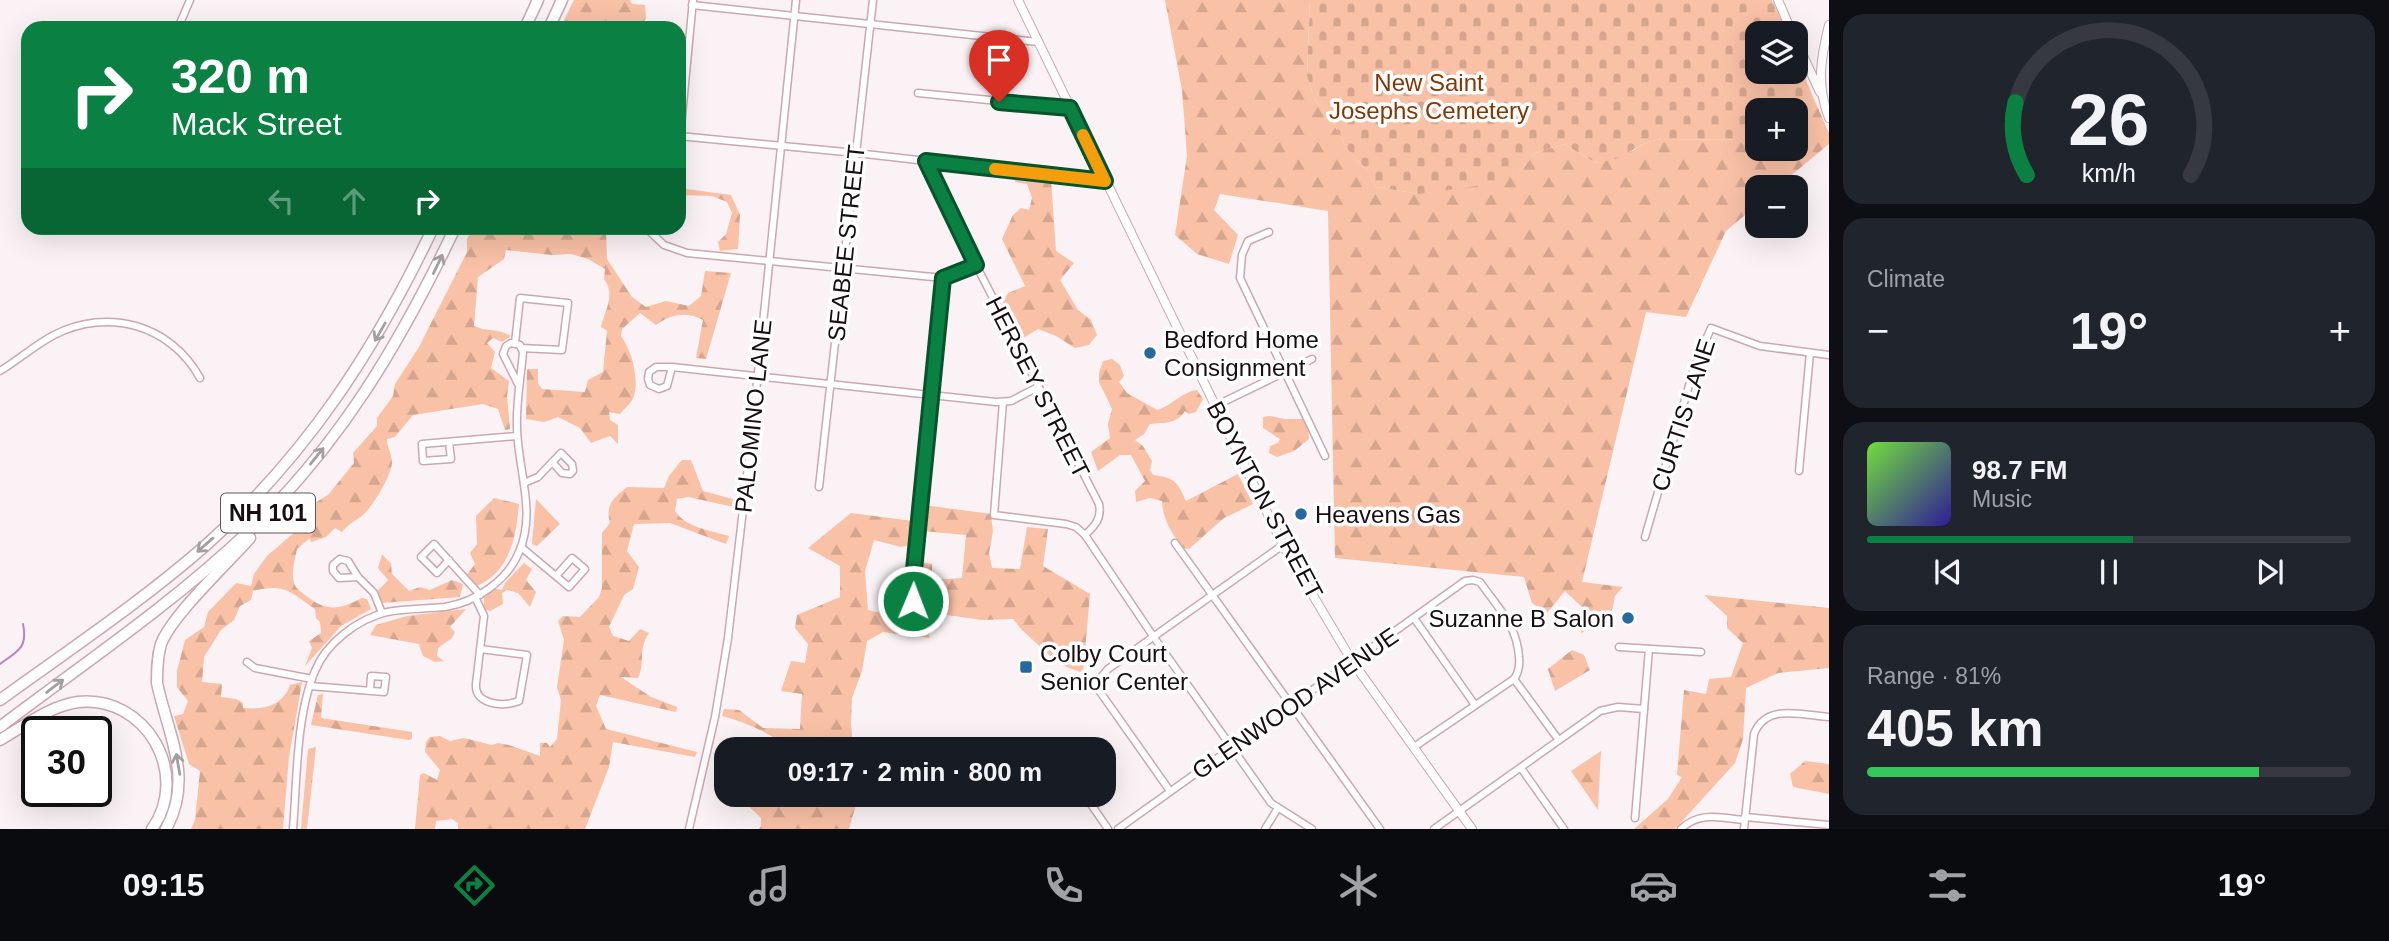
<!DOCTYPE html>
<meta charset="utf-8">
<style>
:root{--surface:#171b24;--page:#20242c;--text:#f1f3f6;--muted:#9ea1a6;--line:#363941;--accent:#0b8043}
body{margin:0;font-family:Helvetica,sans-serif;background:var(--page);color:var(--text);height:100vh;display:flex;flex-direction:column;font-size:26px;white-space:nowrap}
*{box-sizing:border-box;margin:0}
p{font-size:23px;color:var(--muted)}
.icon{flex:none;width:38px;height:38px;fill:none;stroke:currentColor;stroke-width:2;stroke-linecap:round;stroke-linejoin:round}
.map{position:relative;flex:1;overflow:hidden}
.panel{display:flex;flex-direction:column;gap:14px;padding:14px;background:#0d0f14;width:560px}
.panel>*{flex:none}
.hud{position:absolute;left:21px;top:21px;width:665px;height:214px;border-radius:21px;box-shadow:0 7px 28px #0002;background:#0b8043;color:#fff;overflow:hidden}
.fabs{position:absolute;left:1745px;top:21px;display:grid;gap:14px}
.fabs a{display:grid;place-items:center;width:63px;height:63px;border-radius:14px;background:var(--surface);box-shadow:0 7px 28px #0002;font-size:35px}
.speed{position:absolute;left:21px;top:716px;display:flex;gap:14px;font-size:35px;font-weight:700;text-align:center}
.speed>*{display:grid;place-content:center;width:91px;height:91px;border-radius:50%;background:var(--surface);box-shadow:0 7px 28px #0002;line-height:1}
.speed .limit{border:4px solid #111;border-radius:10px;background:#fff;color:#111}
.pin{position:absolute;display:grid;place-items:center;width:60px;height:60px;color:#fff;margin:-72px -30px;border-radius:50% 50% 50% 0;rotate:-45deg;box-shadow:0 0 7px #0007}
.pin .icon{rotate:45deg}
.me{position:absolute;width:77px;margin:-38px;rotate:1deg;stroke-linejoin:round;filter:drop-shadow(0 0 5px #0008)}
.turn{display:flex;align-items:center;gap:24px;height:147px;padding:0 35px;font-size:32px}
.turn .icon{width:91px;height:91px;stroke-width:2.5}
.turn b{display:block;font-size:49px;line-height:60px}
.lanes{display:flex;align-items:center;height:66px;padding:0 35px;background:#0003;justify-content:center;gap:35px;direction:ltr}
.lanes .off{opacity:.35}
.big{font-size:52px;font-weight:600;line-height:1.1}
.panel .card{flex:1;display:flex;flex-direction:column;justify-content:center;gap:10px;min-width:0;padding:0 24px;border-radius:21px;background:var(--page)}
.panel .dial{align-items:center;gap:0}
.dial svg{height:182px;overflow:visible;fill:none;stroke:var(--line);stroke-width:7;stroke-linecap:round;text-anchor:middle}
.dial text{fill:var(--text);stroke:none}
.song{display:flex;align-items:center;gap:21px}
.cover{width:84px;height:84px;border-radius:10px;background:linear-gradient(135deg,hsl(100 70% 55%),hsl(250 70% 35%))}
.played{height:7px;border-radius:4px;background:linear-gradient(90deg,var(--accent) 55%,var(--line) 55%)}
.keys{display:flex;justify-content:space-around;direction:ltr}
.heat{display:flex;justify-content:space-between;align-items:center;font-size:38px;direction:ltr}
.charge{height:10px;border-radius:5px;background:linear-gradient(90deg,#34c759 81%,var(--line) 0)}
.trip{position:absolute;left:714px;top:737px;width:402px;height:70px;border-radius:21px;background:var(--surface);box-shadow:0 7px 28px #0002;font-weight:600;line-height:70px;text-align:center}
.menu{display:flex;height:112px;justify-content:space-around;align-items:center;background:#090b0e;color:var(--muted)}
.menu .icon{width:49px;height:49px}
.menu .active{color:var(--accent)}
.menu b{font-size:32px;color:var(--text)}
main{display:flex;flex:1;min-height:0}
.map>svg:first-child{display:block}
.forest{fill:url(#forest-firs)}
.cemetery{fill:url(#cemetery-stones)}
.lines{fill:none;stroke-linecap:round;stroke-linejoin:round}
.stream{stroke:#b583cc;stroke-width:2}
.street-casing{stroke:#cca7b1;stroke-width:9}
.secondary-casing{stroke:#cca7b1;stroke-width:10}
.highway-casing{stroke:#cca7b1;stroke-width:13}
.street{stroke:#fff;stroke-width:6}
.secondary{stroke:#fff;stroke-width:8}
.highway{stroke:#fff;stroke-width:10}
.oneway{stroke:#a39ea0}
.route-casing{stroke:#07532c;stroke-width:18}
.route{stroke:#0b8043;stroke-width:12}
.slow{stroke:#f59e0b;stroke-width:12}
.poi-dot{fill:#25699e;stroke:#fff;stroke-width:2.5}
.labels{text-anchor:middle;dominant-baseline:central;stroke-width:7;stroke-linejoin:round;paint-order:stroke}
.shield{fill:#fff;stroke:#5f5658;stroke-width:2}
.shield-label{font-size:23px;font-weight:bold;fill:#1a0d11}
.park-label{font-size:24px;fill:#833705;stroke:#fff}
.street-label{font-size:24px;fill:#1a0d11;stroke:#fff}
.poi-label{font-size:24px;fill:#1a0d11;stroke:#fff;text-anchor:start}
</style>
<main>
<div class="map">
<svg width="1829" height="829" viewBox="0 0 1829 829">
<defs>
<pattern id="forest-firs" width="22" height="20" patternUnits="userSpaceOnUse" patternTransform="scale(1.75)"><rect width="22" height="20" fill="#f9c1a6"/><path d="M5 1l3.5 6h-7zM16 11l3.5 6h-7z" fill="#d5a58e"/></pattern>
<pattern id="cemetery-stones" width="16" height="16" patternUnits="userSpaceOnUse" patternTransform="scale(1.75)"><rect width="16" height="16" fill="#f9c1a6"/><path d="M2 7V4a2 2 0 0 1 4 0v3zM10 15v-3a2 2 0 0 1 4 0v3z" fill="#d5a58e"/></pattern>
</defs>
<rect width="100%" height="100%" fill="#faf2f4"/>
<g class="forest">
<path d="M574,0H630L632,4L645,5L646,19L638,28H560Z"/>
<path d="M1165,0H1310L1307,76L1315,100L1328,114L1348,150L1367,170L1376,187L1419,194L1442,190L1519,171L1536,153L1564,144L1596,163L1632,151L1647,142L1662,139L1739,140L1753,120L1757,118V149H1796V110H1778L1813,97L1829,133V144L1777,187H1757V205L1726,231L1686,317L1646,312L1582,582L1623,587L1615,596L1611,616L1581,633L1583,608L1565,591L1547,613L1532,603L1524,577L1335,558L1328,211L1220,194L1214,210L1238,235L1229,264L1197,254L1175,235L1187,156L1182,90Z"/>
<path d="M1016,174L1051,179L1056,251L1074,263L1060,280L1078,310L1091,320L1097,335L1089,345L1075,348L1056,336L1038,329L1018,341L1001,306L1008,293L1025,286L1002,239L1013,215L1021,208L1029,210L1032,198L1027,184L1015,182Z"/>
<path d="M679,188L731,195L740,215L738,249L720,251L718,242L726,234L732,213L727,202L712,196L679,195Z"/>
<path d="M472,228H606L607,259L632,297L646,307L666,301L689,306L701,296L705,271L731,273L706,359L696,358L703,320C687,311 670,314 656,325L640,313L622,329L621,336C632,351 639,378 634,396C632,403 624,409 620,414L609,412L610,420L618,425V444L610,436L591,443L580,428L558,417L544,422L526,419L527,369H538V383L542,389L585,392L588,380L603,372L607,331L601,327C605,310 616,295 604,279L605,269L588,259L571,254L552,255L506,250L504,259L478,277L474,326C486,332 499,328 511,336L502,342L493,338L487,343L495,352L491,368L509,381L507,396L510,429L505,430L498,409L483,404L413,415L395,437L387,439C387,446 391,453 392,461C393,473 373,506 364,514C356,521 349,523 342,532L335,528L326,537L311,542L310,538L297,549C295,559 291,572 294,583C296,589 300,591 305,595C326,612 339,610 362,598L367,599L371,609L341,626L305,666L312,648L309,641L321,633L320,622L316,618L315,609C290,592 285,583 253,591L251,600L240,606L234,620L221,630L204,657L202,682L222,684L221,697L236,699L243,703V708C263,710 283,706 290,685L302,682L289,757L283,829H191L195,820L200,771L189,764L174,716L183,714L188,701L177,687V671L185,640L204,627L208,612L236,583L251,586L254,574L267,556L310,519L315,503L328,495L354,463L353,453L377,426V418L393,396L395,384L419,347L467,252V239Z"/>
<path d="M1112,359L1120,365L1124,376L1119,382L1127,393L1157,410C1172,406 1181,392 1197,390L1203,399L1196,412L1189,414L1185,411C1176,425 1164,422 1150,424L1144,434L1135,440L1143,446L1152,461L1150,470L1153,475C1175,478 1177,481 1186,501L1238,474L1253,504L1224,518L1189,549L1183,548C1172,534 1163,520 1162,501L1150,498L1136,502L1135,491L1145,481L1131,455H1120L1098,471L1091,452L1110,438L1108,424L1112,409L1099,382V373L1103,361Z"/>
<path d="M1270,416L1285,419H1303L1308,426L1309,439L1294,451L1277,457L1269,453L1270,446L1278,443L1280,439L1263,428V417Z"/>
<path d="M682,460H691L703,491L736,500L734,507L688,497L677,499L675,511C686,528 710,530 729,536L726,544L670,523L634,524L627,551L639,567L633,589L624,595L609,627L613,636L629,641L640,629L649,633C637,651 646,661 638,678L621,677L651,697L677,707L676,712L600,695L596,706L606,729L697,752L695,757L613,742L609,767L585,829H458V823L452,819L436,821L435,829H415L420,775L424,773L437,780L440,770L425,752L426,742L430,737L440,736L450,741L464,738L492,745L498,743L509,745L540,756V743H547L550,747L557,739L561,700L557,687L564,640L558,621L563,616L580,617L599,597L602,588V533L610,523C605,504 614,498 627,487L664,488L669,476Z"/>
<path d="M494,498L519,504C516,538 510,571 477,586L466,576L475,564L470,553L477,544L476,516Z"/>
<path d="M536,499L560,524L537,546L532,544Z"/>
<path d="M924,505L991,514L993,532L989,553L992,568L1020,569L1027,527L1048,529L1043,566L1090,594L1083,673L1059,664L1022,630L1013,619L982,620L919,611V562L932,564V580L962,578L966,535L922,531Z"/>
<path d="M851,513L913,521L910,545L901,547L874,540L865,571L868,610L902,618L927,629L930,638L883,632L867,641L862,671L852,698L851,723L853,749H784L783,743C764,731 745,722 722,716L724,709L739,710L763,728L800,729L802,694L781,691L791,661L805,663L808,644L795,628L797,615L840,597V566L808,548Z"/>
<path d="M382,554L391,564L392,574L409,591L420,587L430,590L452,580L463,584L460,597L382,603L377,592L388,580L378,568Z"/>
<path d="M524,563L532,569L526,580L536,592L530,607L518,593L507,590L502,593L503,604L490,611L484,609V597L493,588L502,590L505,583Z"/>
<path d="M1704,595L1829,608V668L1778,673L1746,688L1743,739L1735,763L1675,829H1634L1668,799L1682,777L1677,775L1684,690L1706,694L1709,679L1731,677L1743,643L1727,628V616Z"/>
<path d="M466,609L450,627L455,632L452,638L438,648L437,656L444,661L435,662L423,656L419,644L370,635L376,625L407,616Z"/>
<path d="M1572,650L1584,655L1590,670L1555,691L1548,669Z"/>
<path d="M323,694L321,718L412,732V739L409,740L311,725L318,695Z"/>
<path d="M316,747L307,829H301L308,749Z"/>
<path d="M1601,751L1598,810L1571,771Z"/>
<path d="M1805,761L1829,764V794L1793,787L1790,774Z"/>
<path d="M777,795H856L857,801L849,829H759L761,826V818L746,804L748,800L774,801Z"/>
</g>
<path class="cemetery" d="M1310,0H1772L1787,33H1757V72H1796V55L1813,97L1778,110H1757V118L1753,120L1750,134L1739,140L1662,139L1647,142L1618,158L1596,163L1564,144L1536,153L1519,171L1484,185L1419,194L1376,187L1367,170L1348,150L1328,114L1315,100L1307,76Z"/>
<g class="lines">
<path class="stream" d="M0,664C18,651 28,648 23,624"/>
<g class="street-casing">
<g id="street">
<path d="M692,5L1038,42"/>
<path d="M178,28L190,0"/>
<path d="M918,93L1070,108"/>
<path d="M679,136L856,153L1105,181"/>
<path d="M680,136L693,0"/>
<path d="M926,161L976,265L1099,504C1102,518 1095,526 1085,535"/>
<path d="M631,228H636"/>
<path d="M646,228L664,245L687,253L943,278L976,265"/>
<path d="M1269,232L1248,241L1242,255L1240,278L1325,456"/>
<path d="M515,343L520,298L568,303L562,350L521,348"/>
<path d="M672,367L667,386L659,389L650,385L648,379L649,372L656,367H672L996,402L1011,401L1038,387"/>
<path d="M0,371C18,360 35,345 54,335C108,307 171,325 200,378"/>
<path d="M1003,402L994,515L1066,524L1076,527L1085,535L1153,636L1271,803L1312,829"/>
<path d="M1215,406L1312,359"/>
<path d="M449,442L451,459L423,461L422,444L517,436"/>
<path d="M1799,471L1810,353"/>
<path d="M524,483L538,477L561,453L572,464L573,471L570,474L562,473L552,462"/>
<path d="M819,487L873,0"/>
<path d="M1645,537L1695,365L1711,328L1760,346L1829,355"/>
<path d="M1175,543L1380,829"/>
<path d="M521,547L569,587L585,569L572,558L556,576"/>
<path d="M449,560L437,573L421,557L434,544L480,595"/>
<path d="M358,577L339,578L333,571V565L340,559L348,561L358,577L374,593L382,613"/>
<path d="M475,597L484,616L476,684C474,705 503,707 519,701L527,655L480,649"/>
<path d="M919,611L913,602L912,590L943,278"/>
<path d="M1414,618L1475,705"/>
<path d="M1619,647L1701,652"/>
<path d="M247,662L255,668L312,679"/>
<path d="M310,686L384,692L386,677L371,676L370,691"/>
<path d="M1414,747L1514,679"/>
<path d="M1521,768L1564,829"/>
<path d="M1170,791L1098,689L1097,682L1108,669L1283,545"/>
<path d="M1084,794L1108,829"/>
<path d="M1745,817L1829,825"/>
<path d="M1635,818L1649,649"/>
<path d="M293,829C297,781 296,715 315,671C326,643 358,619 387,612C406,608 426,609 445,607C476,602 507,581 519,552C537,511 517,468 517,426C516,402 521,377 523,352L520,345L511,343L506,346L503,354L519,386"/>
<path d="M689,829L715,717L728,638L751,441L796,0"/>
<path d="M1118,829L1465,581L1473,580L1480,582C1498,608 1517,625 1519,657C1520,666 1519,672 1514,679L1558,739"/>
<path d="M1265,829L1278,808"/>
<path d="M1434,829L1600,711L1618,707L1644,709"/>
<path d="M1681,829C1699,811 1722,818 1744,820"/>
<path d="M1744,829L1754,734C1766,703 1802,715 1829,717"/>
</g>
</g>
<g class="secondary-casing">
<g id="secondary">
<path d="M1018,0L1283,545L1352,661L1472,829"/>
<path d="M1778,0L1792,33"/>
<path d="M1829,25C1821,57 1816,85 1829,118"/>
<path d="M1796,41L1820,92"/>
</g>
</g>
<g class="highway-casing">
<g id="highway">
<path d="M525,28L538,0"/>
<path d="M549,28L562,0"/>
<path d="M0,700C69,650 141,602 205,546C307,455 375,350 433,228"/>
<path d="M0,727C83,664 171,605 247,533C341,444 400,343 455,228"/>
<path d="M0,740C24,726 50,706 78,702C146,695 191,774 152,829"/>
<path d="M166,829C194,778 168,735 157,683C157,670 157,657 161,644C173,614 227,564 250,538"/>
</g>
</g>
<use href="#street" class="street"/>
<use href="#secondary" class="secondary"/>
<use href="#highway" class="highway"/>
</g>
<defs><path id="oneway-shaft" d="M-6 0H5M1.5-3L5.5 0L1.5 3" fill="none" stroke-width="1.6" stroke-linecap="round" stroke-linejoin="round" transform="scale(1.75)"/></defs>
<g class="oneway">
<use href="#oneway-shaft" transform="translate(438 264) rotate(-64)"/>
<use href="#oneway-shaft" transform="translate(380 332) rotate(120)"/>
<use href="#oneway-shaft" transform="translate(317 456) rotate(-51)"/>
<use href="#oneway-shaft" transform="translate(205 545) rotate(139)"/>
<use href="#oneway-shaft" transform="translate(55 686) rotate(-37)"/>
<use href="#oneway-shaft" transform="translate(178 764) rotate(-100)"/>
</g>
<g class="lines">
<g class="route-casing">
<path id="route" d="M913,601L912,590L943,278L976,265L926,161L1105,181L1070,108L999,102"/>
</g>
<use href="#route" class="route"/>
<path class="slow" d="M995,169L1105,181L1083,135"/>
</g>
<g class="poi-dot">
<circle cx="1150" cy="353" r="7"/>
<circle cx="1301" cy="514" r="7"/>
<circle cx="1628" cy="618" r="7"/>
<rect x="1019" y="660" width="14" height="14" rx="3.5"/>
</g>
<g class="labels">
<rect class="shield" x="221" y="493.5" width="94" height="39" rx="5"/>
<g class="shield-label">
<text x="268" y="513">NH 101</text>
</g>
<g class="park-label">
<text x="1429" y="82">New Saint<tspan x="1429" dy="28">Josephs Cemetery</tspan></text>
</g>
<g class="street-label">
<text transform="translate(846 243) rotate(-84)">SEABEE STREET</text>
<text transform="translate(1038 387) rotate(63)">HERSEY STREET</text>
<text transform="translate(1683 415) rotate(-72)">CURTIS LANE</text>
<text transform="translate(753 416) rotate(-84)">PALOMINO LANE</text>
<text transform="translate(1265 500) rotate(62)">BOYNTON STREET</text>
<text transform="translate(1295 703) rotate(-35)">GLENWOOD AVENUE</text>
</g>
<g class="poi-label">
<text x="1164" y="339">Bedford Home<tspan x="1164" dy="28">Consignment</tspan></text>
<text x="1315" y="514">Heavens Gas</text>
<text x="1614" y="618" text-anchor="end">Suzanne B Salon</text>
<text x="1040" y="653">Colby Court<tspan x="1040" dy="28">Senior Center</tspan></text>
</g>
</g>
</svg>
<div class="fabs">
<a><svg class="icon" aria-label="layers" viewBox="0 0 24 24"><path d="M12 4l9 5-9 5-9-5zM3 14l9 5 9-5"/></svg></a>
<a>+</a>
<a>−</a>
</div>
<div class="speed"><div class="limit">30</div></div>
<div class="pin" style="left:999px;top:102px;background:#d93025"><svg class="icon" aria-label="arrive" viewBox="0 0 24 24"><path d="M6 21V4h12l-3 4 3 4H6"/></svg></div>
<svg class="me" style="left:913px;top:601px" viewBox="-20 -20 40 40"><circle r="17" fill="#0b8043" stroke="#fff" stroke-width="3"/><path d="M0-11L8 9 0 5-8 9z" fill="#fff"/></svg>
<div class="trip">09:17 · 2 min · 800 m</div>
<div class="hud">
<div class="turn"><svg class="icon" aria-label="right" viewBox="0 0 24 24"><path d="M7 20v-9h11M14 6l5 5-5 5"/></svg><div><b>320 m</b>Mack Street</div></div>
<div class="lanes"><svg class="icon off" aria-label="left" viewBox="0 0 24 24"><path d="M17 20v-9H6M10 6l-5 5 5 5"/></svg><svg class="icon off" aria-label="ahead" viewBox="0 0 24 24"><path d="M12 20V5M6 11l6-6 6 6"/></svg><svg class="icon" aria-label="right" viewBox="0 0 24 24"><path d="M7 20v-9h11M14 6l5 5-5 5"/></svg></div>
</div>
</div>
<section class="panel">
<div class="card dial"><svg viewBox="0 0 100 80">
<path d="M14 69A42 42 0 1 1 86 69"/>
<path d="M14 69A42 42 0 0 1 9 37" stroke="#0b8043"/>
<text x="50" y="56" font-size="32" font-weight="700">26</text>
<text x="50" y="72" font-size="11">km/h</text>
</svg></div>
<div class="card"><p>Climate</p>
<div class="heat"><a>−</a><b class="big">19°</b><a>+</a></div>
</div>
<div class="card">
<div class="song"><i class="cover"></i><div><b>98.7 FM</b><p>Music</p></div></div>
<div class="played"></div>
<div class="keys"><svg class="icon" aria-label="previous" viewBox="0 0 24 24"><path d="M18 5L8 12l10 7zM5 5v14"/></svg><svg class="icon" aria-label="pause" viewBox="0 0 24 24"><path d="M8 5v14M16 5v14"/></svg><svg class="icon" aria-label="next" viewBox="0 0 24 24"><path d="M6 5l10 7-10 7zM19 5v14"/></svg></div>
</div>
<div class="card"><p>Range · 81%</p><b class="big">405 km</b><div class="charge"></div></div>
</section>
</main>
<nav class="menu">
<b>09:15</b>
<svg class="icon active" aria-label="directions" viewBox="0 0 24 24"><path d="M12 3l9 9-9 9-9-9zM9 14v-3h6M13 9l2 2-2 2"/></svg>
<svg class="icon" aria-label="music" viewBox="0 0 24 24"><path d="M9 18V5l10-2v13"/><circle cx="6" cy="18" r="3"/><circle cx="16" cy="16" r="3"/></svg>
<svg class="icon" aria-label="phone" viewBox="0 0 24 24"><path d="M5 4h4l2 5-3 2q2 4 5 5l2-3 5 2v4C11 20 4 13 5 4z"/></svg>
<svg class="icon" aria-label="climate" viewBox="0 0 24 24"><path d="M12 3v18M4 7l16 10M4 17L20 7"/></svg>
<svg class="icon" aria-label="car" viewBox="0 0 24 24"><path d="M5 17H2v-5l4-1 3-4h7l3 4 3 1v5h-3M9 17h6M6 11h13"/><circle cx="7" cy="17" r="2"/><circle cx="17" cy="17" r="2"/></svg>
<svg class="icon" aria-label="filters" viewBox="0 0 24 24"><path d="M4 7h16M4 17h16"/><circle cx="9" cy="7" r="2"/><circle cx="15" cy="17" r="2"/></svg>
<b>19°</b>
</nav>
